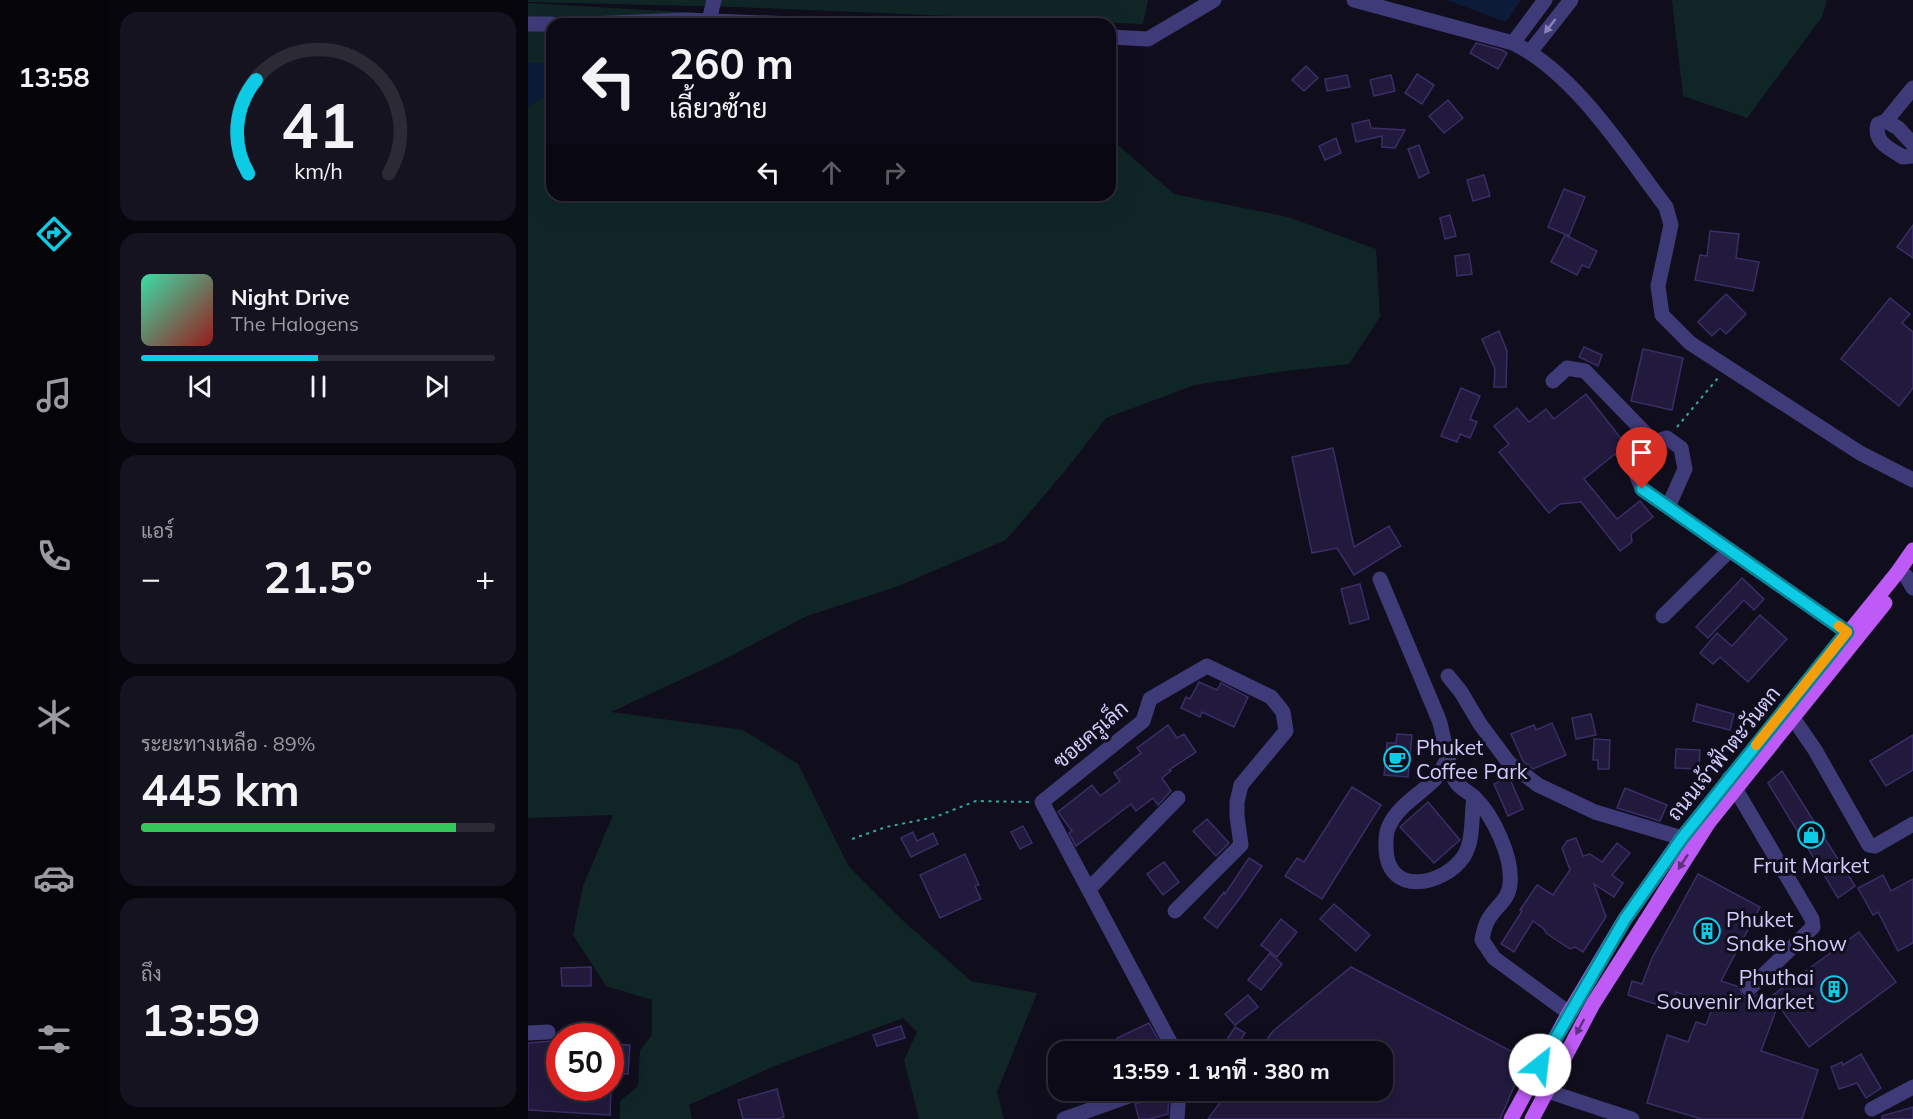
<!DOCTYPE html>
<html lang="th">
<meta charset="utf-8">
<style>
:root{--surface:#0c0a16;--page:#15131f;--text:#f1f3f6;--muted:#9a9aa1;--line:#2c2b35;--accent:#0ecbe5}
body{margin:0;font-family:Mulish,Sarabun,sans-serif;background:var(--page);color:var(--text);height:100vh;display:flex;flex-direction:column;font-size:22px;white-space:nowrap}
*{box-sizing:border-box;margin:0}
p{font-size:20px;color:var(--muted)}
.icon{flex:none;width:33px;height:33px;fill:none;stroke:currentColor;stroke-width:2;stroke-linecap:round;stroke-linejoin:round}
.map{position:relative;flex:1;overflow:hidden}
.drawer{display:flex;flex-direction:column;gap:12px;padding:12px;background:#07060c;width:420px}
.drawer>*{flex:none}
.banner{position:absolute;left:18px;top:18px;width:570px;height:183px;border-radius:18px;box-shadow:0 6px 24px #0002,0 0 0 2px var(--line);background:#0c0a16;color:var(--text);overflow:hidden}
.speed{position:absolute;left:18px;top:1023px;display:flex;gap:12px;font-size:30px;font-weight:700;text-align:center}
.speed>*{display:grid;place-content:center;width:78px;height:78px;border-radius:50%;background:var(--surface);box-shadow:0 6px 24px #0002,0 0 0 2px var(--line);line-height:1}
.speed .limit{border:9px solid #d22;background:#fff;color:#111}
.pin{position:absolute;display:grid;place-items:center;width:51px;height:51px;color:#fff;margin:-62px -26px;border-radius:50% 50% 50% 0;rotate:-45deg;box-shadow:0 0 6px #0007}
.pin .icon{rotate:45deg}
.me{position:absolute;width:66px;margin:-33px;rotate:29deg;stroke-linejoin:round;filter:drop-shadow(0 0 4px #0008)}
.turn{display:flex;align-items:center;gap:21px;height:126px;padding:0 24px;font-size:27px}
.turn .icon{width:78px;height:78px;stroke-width:2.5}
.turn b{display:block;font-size:42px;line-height:51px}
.lanes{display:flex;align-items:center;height:57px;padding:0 24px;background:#0003;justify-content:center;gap:30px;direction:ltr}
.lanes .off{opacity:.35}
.big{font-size:45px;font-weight:700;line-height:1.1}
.drawer .widget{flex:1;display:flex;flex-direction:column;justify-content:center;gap:9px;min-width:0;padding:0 21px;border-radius:18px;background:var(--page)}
.drawer .dial{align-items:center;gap:0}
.dial svg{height:156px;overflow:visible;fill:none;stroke:var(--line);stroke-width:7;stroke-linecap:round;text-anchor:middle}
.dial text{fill:var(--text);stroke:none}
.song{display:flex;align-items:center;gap:18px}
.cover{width:72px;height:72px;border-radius:9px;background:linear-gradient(135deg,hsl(160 70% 55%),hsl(0 70% 35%))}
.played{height:6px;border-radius:3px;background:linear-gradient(90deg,var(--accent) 50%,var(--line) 50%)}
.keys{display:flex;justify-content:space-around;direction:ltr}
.heat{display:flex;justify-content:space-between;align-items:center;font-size:33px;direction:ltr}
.charge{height:9px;border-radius:4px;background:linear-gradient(90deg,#34c759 89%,var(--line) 0)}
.trip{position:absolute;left:520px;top:1041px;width:345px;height:60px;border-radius:18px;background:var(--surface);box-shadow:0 6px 24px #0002,0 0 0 2px var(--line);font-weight:700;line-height:60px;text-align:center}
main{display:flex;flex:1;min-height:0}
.tabs{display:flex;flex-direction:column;width:108px;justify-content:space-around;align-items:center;background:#050409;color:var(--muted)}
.tabs .icon{width:42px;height:42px}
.tabs .on{color:var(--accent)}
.tabs b{font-size:27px;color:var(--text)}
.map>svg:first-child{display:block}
.green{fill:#102626}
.water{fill:#0c1b37}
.building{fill:#221a3d;stroke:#3a2e67;stroke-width:1.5}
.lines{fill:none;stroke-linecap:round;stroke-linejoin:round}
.path{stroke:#34a7a3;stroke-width:2;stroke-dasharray:3 4.5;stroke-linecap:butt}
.minor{stroke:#3f3b79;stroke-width:15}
.major{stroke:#be5af5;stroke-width:15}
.oneway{fill:#8984ba}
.oneway2{fill:#5e307e}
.route-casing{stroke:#098495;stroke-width:15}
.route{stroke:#0ecbe5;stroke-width:10}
.slow{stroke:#f59e0b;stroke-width:10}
.labels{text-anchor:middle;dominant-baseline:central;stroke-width:6;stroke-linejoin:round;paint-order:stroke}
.street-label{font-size:21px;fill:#d3ccfc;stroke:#100d1d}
.poi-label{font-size:21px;fill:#d3ccfc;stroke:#100d1d;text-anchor:start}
</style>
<main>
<nav class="tabs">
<b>13:58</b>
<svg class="icon on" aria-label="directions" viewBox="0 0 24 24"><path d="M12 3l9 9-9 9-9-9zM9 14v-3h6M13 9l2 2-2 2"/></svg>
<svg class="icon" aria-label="music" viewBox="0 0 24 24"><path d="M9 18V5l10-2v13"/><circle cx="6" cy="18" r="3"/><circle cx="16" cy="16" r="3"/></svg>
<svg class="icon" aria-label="phone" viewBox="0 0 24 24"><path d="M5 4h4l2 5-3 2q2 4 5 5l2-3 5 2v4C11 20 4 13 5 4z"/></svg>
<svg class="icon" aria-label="climate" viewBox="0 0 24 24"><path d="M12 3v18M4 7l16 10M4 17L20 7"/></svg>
<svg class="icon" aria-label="car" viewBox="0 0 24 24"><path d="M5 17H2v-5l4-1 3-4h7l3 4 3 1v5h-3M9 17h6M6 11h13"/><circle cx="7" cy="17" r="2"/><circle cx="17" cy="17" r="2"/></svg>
<svg class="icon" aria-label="filters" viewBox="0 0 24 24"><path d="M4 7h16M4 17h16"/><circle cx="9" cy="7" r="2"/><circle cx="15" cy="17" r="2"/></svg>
</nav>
<section class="drawer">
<div class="widget dial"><svg viewBox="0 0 100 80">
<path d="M14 69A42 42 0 1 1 86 69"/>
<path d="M14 69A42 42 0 0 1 18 21" stroke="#0ecbe5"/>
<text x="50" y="56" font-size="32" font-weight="700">41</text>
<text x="50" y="72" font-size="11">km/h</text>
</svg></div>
<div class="widget">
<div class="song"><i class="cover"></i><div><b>Night Drive</b><p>The Halogens</p></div></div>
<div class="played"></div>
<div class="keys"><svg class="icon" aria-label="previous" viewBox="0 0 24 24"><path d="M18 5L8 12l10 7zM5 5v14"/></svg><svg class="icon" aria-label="pause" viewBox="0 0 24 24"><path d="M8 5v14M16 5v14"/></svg><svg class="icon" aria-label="next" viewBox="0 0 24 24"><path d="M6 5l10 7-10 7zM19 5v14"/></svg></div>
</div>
<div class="widget"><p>แอร์</p>
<div class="heat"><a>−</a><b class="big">21.5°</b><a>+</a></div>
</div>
<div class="widget"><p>ระยะทางเหลือ · 89%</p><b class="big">445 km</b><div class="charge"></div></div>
<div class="widget"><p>ถึง</p><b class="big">13:59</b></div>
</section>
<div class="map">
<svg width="1385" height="1119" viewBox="0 0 1385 1119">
<rect width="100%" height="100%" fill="#100d1d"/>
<g class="green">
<path d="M0,0H620L615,24L208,7L0,2Z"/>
<path d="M1144,0H1299L1294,17L1219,118L1155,96Z"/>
<path d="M0,3L361,24H24V195H582V138L646,194L760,217L848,249L852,317L821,364L757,371L667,385L578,418L537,471L478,540L368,587L279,616L193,661L83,712L215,730L270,764L321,867L372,918L443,981L509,993L469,1092L476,1119H391L376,1060L389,1032L375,1018L244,1067L161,1105L164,1119H92V1101L110,1086L112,1050L124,1035V1000L78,986L45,935L55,886L85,815L0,818Z"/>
</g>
<g class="water">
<path d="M919,0H993L978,22Z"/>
<path d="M0,62L17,64C32,87 18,95 0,108Z"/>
</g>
<g class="building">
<path d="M948,43L974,50L979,53L970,69L942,53Z"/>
<path d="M778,66L790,78L776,91L764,80Z"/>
<path d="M889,74L906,85L894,104L877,93Z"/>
<path d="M819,75L822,87L799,91L797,79Z"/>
<path d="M863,75L867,91L846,96L842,80Z"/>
<path d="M920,100L935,118L916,133L901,116Z"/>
<path d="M841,120L843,128L877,130L867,148L854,147V136L828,142L824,124Z"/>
<path d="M808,138L813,153L797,160L791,146Z"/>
<path d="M891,145L901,173L891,178L880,149Z"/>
<path d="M956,175L962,196L945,201L939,180Z"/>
<path d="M1036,189L1057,197L1041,236L1020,227Z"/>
<path d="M922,215L928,236L917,239L912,218Z"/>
<path d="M1385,225V258L1369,247Z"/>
<path d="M1182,231L1211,234L1208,258L1231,262L1225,291L1167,280L1172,255L1179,256Z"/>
<path d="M1037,235L1069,251L1061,268L1054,265L1049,275L1023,262Z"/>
<path d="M941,254L944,274L929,276L927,256Z"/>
<path d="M1198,294L1218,314L1198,334L1192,328L1184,336L1170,322Z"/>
<path d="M1362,298L1382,314L1374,323L1385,332V388L1371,406L1313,359Z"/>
<path d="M971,331L979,351L978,387H966L967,369L954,339Z"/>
<path d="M1056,347L1074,355L1070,366L1051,357Z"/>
<path d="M1115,349L1155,358L1144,410L1103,401Z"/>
<path d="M933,388L952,396L942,419L949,422L942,438L932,434L929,442L913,436Z"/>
<path d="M1058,394L1103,451L1101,456L1094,462L1087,454L1056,479L1089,519L1112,501L1125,517L1103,534L1104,542L1092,551L1053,502L1032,504L1021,513L971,452L981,444L966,426L989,408L1001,422L1018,409L1026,419Z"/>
<path d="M805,448L826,547L861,526L873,546L826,575L809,548L784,553L764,457Z"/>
<path d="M1214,578L1236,599L1226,610L1216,600L1180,638L1168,627Z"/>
<path d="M832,584L841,619L822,624L813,589Z"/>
<path d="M1232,615L1259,639L1220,682L1192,657L1185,664L1172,653L1189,633L1204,646Z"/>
<path d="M671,682L689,690L693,683L720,697L706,727L674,712L672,717L653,708L658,697L662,699Z"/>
<path d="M1169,704L1206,714L1202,730L1165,721Z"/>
<path d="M1063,714L1068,735L1048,739L1044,718Z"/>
<path d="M1024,723L1038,755L1005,769L995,761L983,734L1006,725L1008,730Z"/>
<path d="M640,725L649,738L656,734L668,752L641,770L643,771L634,778L643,791L630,805L625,798L608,811L603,804L548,846L541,833L544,831L530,812L564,785L572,796L592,781L586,773L613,753L609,748Z"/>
<path d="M869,734L884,735L880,777L856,775L859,743H868Z"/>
<path d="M1385,735V770L1358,786L1342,761Z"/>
<path d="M1066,739L1082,740L1081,769H1070V760H1065Z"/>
<path d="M1148,749L1172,750L1171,769L1147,768Z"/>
<path d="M1254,771L1327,886L1310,898L1240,783Z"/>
<path d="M981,777L995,809L980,816L966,784Z"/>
<path d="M824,787L853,805L794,899L757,876L769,858L776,862Z"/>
<path d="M1097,788L1139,805L1132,821L1089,808Z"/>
<path d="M900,802L932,840L906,863L872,827Z"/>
<path d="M679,819L701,843L688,856L665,831Z"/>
<path d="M495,826L504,843L492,849L483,832Z"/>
<path d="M385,832L389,841L405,833L410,844L383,857L373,838Z"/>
<path d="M1048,838L1055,856L1062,854L1074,862L1089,843L1102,853L1084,875L1095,883L1086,897L1066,884L1078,917L1055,952L1047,947L1042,949L1018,933L1016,929L1005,921L986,952L973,944L994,911L992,910L1009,885L1025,895L1042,870L1034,848L1039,841Z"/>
<path d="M437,854L451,885L447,886L453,899L412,918L392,875Z"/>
<path d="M721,858L734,866L712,898L689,928L676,918L696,892L697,894Z"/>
<path d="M636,862L651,882L635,895L619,874Z"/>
<path d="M1170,874L1232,907L1193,981L1212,987L1214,995L1218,998H1224L1230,994L1241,998L1331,932L1368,982L1281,1047L1250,1005L1233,1051L1290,1070L1274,1119H1174L1119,1103L1139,1035L1160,1042L1168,1022L1178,1025L1185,1006L1148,992L1142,1009L1100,995L1104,981L1114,984L1124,958Z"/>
<path d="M1355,875L1363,891L1385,879V943L1370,951L1350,912L1345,915L1330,888Z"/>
<path d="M806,904L842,935L828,951L792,919Z"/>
<path d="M753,919L769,932L749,957L733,945Z"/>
<path d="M742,953L754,964L733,990L720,980Z"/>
<path d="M63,967V986H34L33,968Z"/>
<path d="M823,967L998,1059L972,1119H680L701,1090H855V1052H730L745,1031Z"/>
<path d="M720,995L730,1007L707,1025L697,1014Z"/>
<path d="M621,1023L631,1041L628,1042L632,1052H595L589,1038Z"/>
<path d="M373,1026L377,1038L349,1046L345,1035Z"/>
<path d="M707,1027L717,1033L705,1052H691Z"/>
<path d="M24,1041H32V1088H83L82,1115L0,1110V1043Z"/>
<path d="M82,1044L102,1045L100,1074L82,1073Z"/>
<path d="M1333,1054L1353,1088L1338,1098L1329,1083L1311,1089L1303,1067L1314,1062L1315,1065Z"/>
<path d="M249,1089L256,1117L249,1119H215L210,1100Z"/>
<path d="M641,1092L640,1114L622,1119H611L607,1104Z"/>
<path d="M1385,1107V1119H1354V1116Z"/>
</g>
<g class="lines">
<g class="path">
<path d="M1149,427L1190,378"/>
<path d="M324,839L358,827L407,817L448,801L501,802"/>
</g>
<g class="minor">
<path d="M826,0L985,43C1047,73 1097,153 1138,207L1143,225L1130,286L1134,315L1162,343L1332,453L1385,480"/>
<path d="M181,21L186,0"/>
<path d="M0,24H24"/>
<path d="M60,24L157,20L265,24"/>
<path d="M582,37L620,39L686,0"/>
<path d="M985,43L1017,0"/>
<path d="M1002,52L1043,0"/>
<path d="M1358,121L1385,88"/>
<path d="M1385,144L1370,128L1358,121L1350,124C1345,142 1362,149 1375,157L1385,156"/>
<path d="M1025,381L1039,368L1057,371L1117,433V445L1106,469L1114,489L1319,632"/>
<path d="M1117,445L1139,438L1153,448L1157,469L1140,507"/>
<path d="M1378,576L1385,588"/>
<path d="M852,579L911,720C916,735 921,773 928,782C932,788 940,792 946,797C965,815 985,857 982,884C981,901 965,908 959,922C956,928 955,935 954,940L966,958L1041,1013"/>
<path d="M1135,616L1202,550"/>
<path d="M920,676L933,692L952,724L981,763L1010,785L1067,812L1154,838"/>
<path d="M1257,709L1265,718L1287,750L1341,845L1347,846L1385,824"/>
<path d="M921,757C916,764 912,774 906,780C891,795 870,806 861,826C857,834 858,841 858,849C860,897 916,886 936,856C946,840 943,816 946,797"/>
<path d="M1201,778L1284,919L1285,927L1221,989"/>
<path d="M561,889L650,798"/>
<path d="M0,1033L20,1032"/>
<path d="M645,1052L643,1044L514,802L615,721L622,699L679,666L743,697L755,712L758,731L713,785L709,802V816L713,845L647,911"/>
<path d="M1003,1083L1019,1091L1104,1119"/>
<path d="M1344,1109L1385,1087"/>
<path d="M536,1119L618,1090"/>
<path d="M649,1119L651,1090"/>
</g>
<g class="major">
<path d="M983,1119L1041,1013L1097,919L1154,838L1369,573L1385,550"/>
<path d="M1004,1119L1065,1004L1181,822L1357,603"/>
</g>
</g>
<defs><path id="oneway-solid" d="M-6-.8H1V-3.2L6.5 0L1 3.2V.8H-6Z" transform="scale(1.5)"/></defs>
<use class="oneway" href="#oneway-solid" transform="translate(1022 26) rotate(128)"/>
<g class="oneway2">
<use href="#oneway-solid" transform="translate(1155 862) rotate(123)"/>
<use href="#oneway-solid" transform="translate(1052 1027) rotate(118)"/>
</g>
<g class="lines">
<g class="route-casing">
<path id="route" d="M1012,1065L1097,919L1154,838L1319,632L1114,489"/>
</g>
<use href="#route" class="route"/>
<path class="slow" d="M1228,745L1319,632L1311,626"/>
</g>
<defs>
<g id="cafe-ring" transform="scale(1.35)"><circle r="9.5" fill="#100d1d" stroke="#0ecbe5" stroke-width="1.5"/><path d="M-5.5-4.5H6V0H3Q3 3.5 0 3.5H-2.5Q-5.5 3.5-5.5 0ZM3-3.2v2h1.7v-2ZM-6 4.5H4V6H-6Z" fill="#0ecbe5"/></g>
<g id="shop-ring" transform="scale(1.35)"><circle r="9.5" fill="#100d1d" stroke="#0ecbe5" stroke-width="1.5"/><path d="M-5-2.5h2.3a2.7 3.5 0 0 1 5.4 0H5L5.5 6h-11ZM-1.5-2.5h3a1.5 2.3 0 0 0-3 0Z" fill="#0ecbe5"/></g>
<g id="building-ring" transform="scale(1.35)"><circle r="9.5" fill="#100d1d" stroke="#0ecbe5" stroke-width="1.5"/><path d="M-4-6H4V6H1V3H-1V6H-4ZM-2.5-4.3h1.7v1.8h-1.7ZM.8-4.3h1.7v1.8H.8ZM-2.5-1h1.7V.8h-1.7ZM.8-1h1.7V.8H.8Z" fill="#0ecbe5"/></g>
</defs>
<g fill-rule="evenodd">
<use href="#cafe-ring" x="869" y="759"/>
<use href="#shop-ring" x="1283" y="835"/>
<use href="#building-ring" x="1179" y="931"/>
<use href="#building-ring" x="1306" y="989"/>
</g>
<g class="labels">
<g class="street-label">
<text transform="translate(562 734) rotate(-41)">ซอยครูเล็ก</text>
<text transform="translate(1195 753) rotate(-51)">ถนนเจ้าฟ้าตะวันตก</text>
</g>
<g class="poi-label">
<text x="888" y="747">Phuket<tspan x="888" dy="24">Coffee Park</tspan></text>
<text x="1283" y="865" text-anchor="middle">Fruit Market</text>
<text x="1198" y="919">Phuket<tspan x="1198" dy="24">Snake Show</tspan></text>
<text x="1286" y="977" text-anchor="end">Phuthai<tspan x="1286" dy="24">Souvenir Market</tspan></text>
</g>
</g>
</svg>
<div class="speed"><div class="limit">50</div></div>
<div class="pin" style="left:1114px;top:489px;background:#d93025"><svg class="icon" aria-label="arrive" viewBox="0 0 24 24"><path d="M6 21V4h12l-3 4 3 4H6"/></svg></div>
<svg class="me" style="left:1012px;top:1065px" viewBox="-20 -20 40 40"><circle r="19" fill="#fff"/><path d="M0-13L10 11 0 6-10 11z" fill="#0ecbe5"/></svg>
<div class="trip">13:59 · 1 นาที · 380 m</div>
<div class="banner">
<div class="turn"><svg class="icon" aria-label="left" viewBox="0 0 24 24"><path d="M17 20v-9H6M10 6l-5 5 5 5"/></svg><div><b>260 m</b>เลี้ยวซ้าย</div></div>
<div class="lanes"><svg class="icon" aria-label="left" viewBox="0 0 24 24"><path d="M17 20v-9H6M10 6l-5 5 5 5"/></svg><svg class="icon off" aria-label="ahead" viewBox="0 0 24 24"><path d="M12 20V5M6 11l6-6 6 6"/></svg><svg class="icon off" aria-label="right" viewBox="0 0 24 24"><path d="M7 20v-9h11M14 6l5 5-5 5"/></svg></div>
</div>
</div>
</main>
